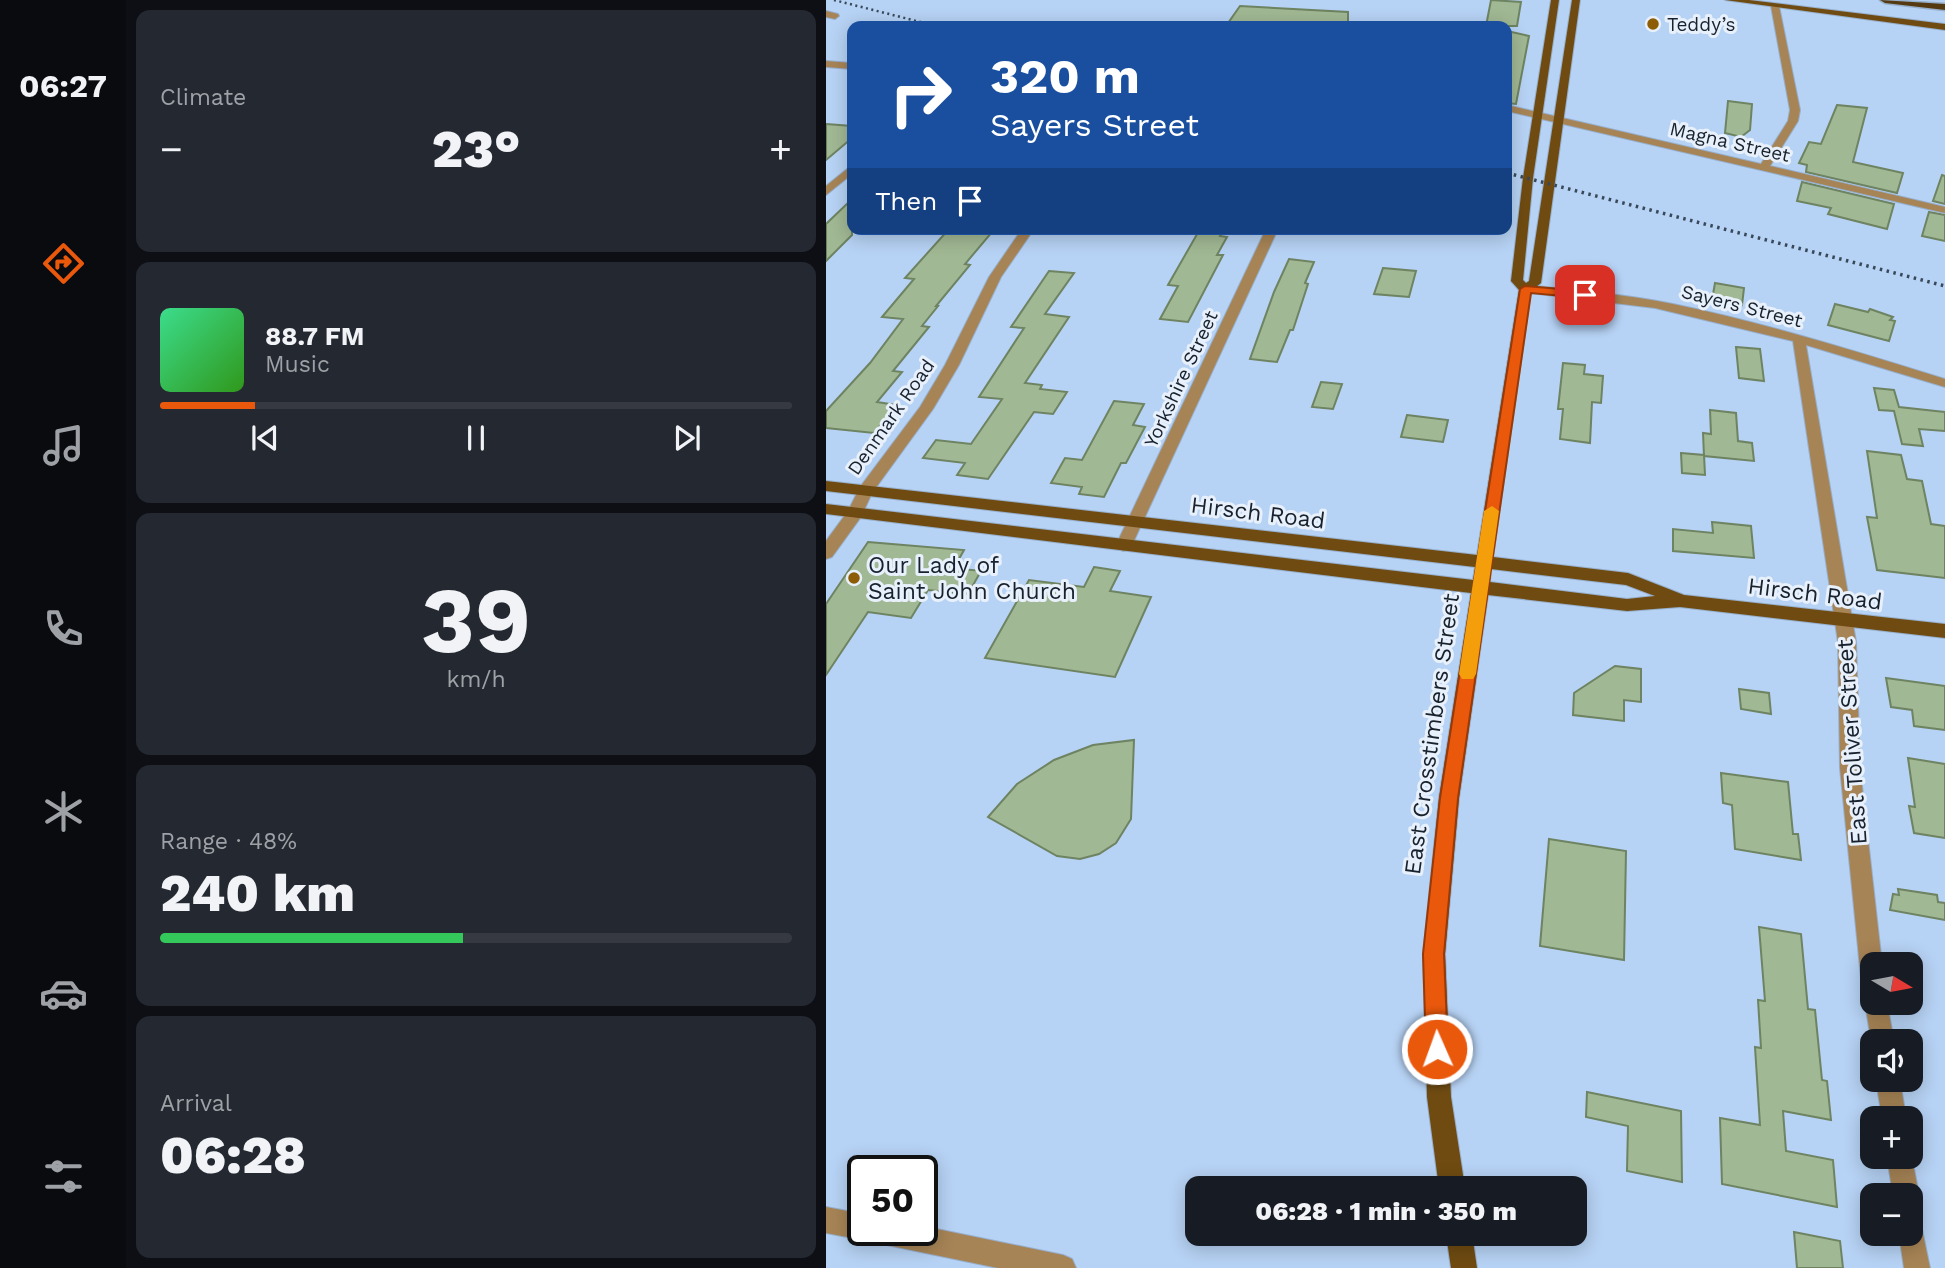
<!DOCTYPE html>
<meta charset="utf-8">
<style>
:root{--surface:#171b24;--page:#242831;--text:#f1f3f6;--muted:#9ea1a6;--line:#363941;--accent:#ea580c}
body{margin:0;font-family:"Work Sans",sans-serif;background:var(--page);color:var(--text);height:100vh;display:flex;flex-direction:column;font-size:26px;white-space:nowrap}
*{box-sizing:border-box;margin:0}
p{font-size:23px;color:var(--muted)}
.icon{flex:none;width:38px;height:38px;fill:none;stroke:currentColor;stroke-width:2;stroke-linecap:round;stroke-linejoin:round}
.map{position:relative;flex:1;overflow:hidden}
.drawer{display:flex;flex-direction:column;gap:10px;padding:10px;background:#0d0f14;width:700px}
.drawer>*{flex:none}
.guide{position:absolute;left:21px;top:21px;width:665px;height:214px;border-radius:14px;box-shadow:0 4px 18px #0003;background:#1a4fa0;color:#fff;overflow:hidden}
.needle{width:46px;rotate:100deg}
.fabs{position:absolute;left:1034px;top:952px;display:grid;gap:14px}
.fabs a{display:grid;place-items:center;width:63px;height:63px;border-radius:14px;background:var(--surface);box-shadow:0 4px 18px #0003;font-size:35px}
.speed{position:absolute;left:21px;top:1155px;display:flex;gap:14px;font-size:35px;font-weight:700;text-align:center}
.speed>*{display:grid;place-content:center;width:91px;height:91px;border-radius:50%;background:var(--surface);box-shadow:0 4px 18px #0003;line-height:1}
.speed .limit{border:4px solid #111;border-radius:10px;background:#fff;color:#111}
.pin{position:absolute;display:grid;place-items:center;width:60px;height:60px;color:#fff;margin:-30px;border-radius:14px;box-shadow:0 4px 10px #0006}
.me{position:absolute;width:77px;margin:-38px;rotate:358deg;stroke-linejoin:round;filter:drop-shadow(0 0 5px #0008)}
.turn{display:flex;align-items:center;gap:24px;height:147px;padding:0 28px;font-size:32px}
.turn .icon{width:91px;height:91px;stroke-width:2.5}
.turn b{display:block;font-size:49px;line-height:60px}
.then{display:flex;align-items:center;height:66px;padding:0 28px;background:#0003;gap:14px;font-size:26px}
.big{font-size:52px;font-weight:800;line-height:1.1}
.drawer .tile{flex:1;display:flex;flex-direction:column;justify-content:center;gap:10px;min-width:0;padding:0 24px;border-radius:14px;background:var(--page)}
.drawer .dial{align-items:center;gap:0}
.dial b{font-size:91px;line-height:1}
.song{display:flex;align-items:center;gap:21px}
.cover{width:84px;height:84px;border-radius:10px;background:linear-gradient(135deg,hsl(150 70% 55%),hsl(110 70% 35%))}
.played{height:7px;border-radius:4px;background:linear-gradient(90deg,var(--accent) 15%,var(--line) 15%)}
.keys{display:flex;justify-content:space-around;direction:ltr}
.heat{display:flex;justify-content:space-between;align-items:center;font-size:38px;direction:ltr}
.charge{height:10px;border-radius:5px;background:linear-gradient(90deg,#34c759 48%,var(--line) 0)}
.trip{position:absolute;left:359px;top:1176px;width:402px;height:70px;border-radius:14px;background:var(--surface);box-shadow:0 4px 18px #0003;font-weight:800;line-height:70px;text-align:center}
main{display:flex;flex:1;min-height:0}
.tabs{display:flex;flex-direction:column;width:126px;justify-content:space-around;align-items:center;background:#090b0e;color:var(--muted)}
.tabs .icon{width:49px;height:49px}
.tabs .current{color:var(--accent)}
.tabs b{font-size:32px;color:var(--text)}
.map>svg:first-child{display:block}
.building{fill:#a1b894;stroke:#6e8361;stroke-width:2}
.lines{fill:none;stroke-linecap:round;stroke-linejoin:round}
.minor-casing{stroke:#96afcc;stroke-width:2}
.major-casing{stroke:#96afcc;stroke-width:2}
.highway-casing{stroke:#96afcc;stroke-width:3}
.minor{fill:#a78456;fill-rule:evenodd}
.major{fill:#6f4b11;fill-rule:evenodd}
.highway{fill:#553a11;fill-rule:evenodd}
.rail-far1{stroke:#394859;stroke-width:2.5;stroke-dasharray:2 3.5;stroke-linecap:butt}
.rail{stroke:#394859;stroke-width:3.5;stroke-dasharray:2.5 4.5;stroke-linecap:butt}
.route{fill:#ea580c;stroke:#983908;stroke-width:2}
.slow{fill:#f59e0b}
.poi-dot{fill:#8c5d04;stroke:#e8f1fb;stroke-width:2.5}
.labels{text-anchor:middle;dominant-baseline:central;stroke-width:6;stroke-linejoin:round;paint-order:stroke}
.far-poi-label{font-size:19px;fill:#17222e;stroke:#e8f1fb;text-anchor:start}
.far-street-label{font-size:19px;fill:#17222e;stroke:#e8f1fb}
.street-label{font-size:23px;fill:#17222e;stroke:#e8f1fb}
.poi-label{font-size:23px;fill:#17222e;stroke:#e8f1fb;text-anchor:start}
</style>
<main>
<nav class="tabs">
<b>06:27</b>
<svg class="icon current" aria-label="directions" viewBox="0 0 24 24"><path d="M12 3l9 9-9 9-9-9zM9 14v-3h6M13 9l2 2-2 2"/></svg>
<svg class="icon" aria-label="music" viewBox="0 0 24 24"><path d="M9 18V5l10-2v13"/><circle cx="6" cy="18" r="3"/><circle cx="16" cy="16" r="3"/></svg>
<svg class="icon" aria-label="phone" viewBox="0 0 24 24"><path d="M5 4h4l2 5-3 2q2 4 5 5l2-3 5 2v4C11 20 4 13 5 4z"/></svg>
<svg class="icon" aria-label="climate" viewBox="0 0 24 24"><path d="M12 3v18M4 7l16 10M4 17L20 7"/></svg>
<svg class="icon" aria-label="car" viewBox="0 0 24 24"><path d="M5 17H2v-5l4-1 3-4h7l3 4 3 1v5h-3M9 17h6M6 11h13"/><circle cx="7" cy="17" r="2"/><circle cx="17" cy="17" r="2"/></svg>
<svg class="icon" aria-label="filters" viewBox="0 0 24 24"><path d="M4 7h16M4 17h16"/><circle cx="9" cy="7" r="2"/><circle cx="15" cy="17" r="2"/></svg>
</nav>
<section class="drawer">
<div class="tile"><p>Climate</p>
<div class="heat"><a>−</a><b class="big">23°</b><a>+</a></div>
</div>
<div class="tile">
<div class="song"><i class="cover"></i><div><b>88.7 FM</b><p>Music</p></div></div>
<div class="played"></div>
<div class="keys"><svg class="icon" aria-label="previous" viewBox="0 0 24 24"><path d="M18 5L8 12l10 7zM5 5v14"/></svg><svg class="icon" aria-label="pause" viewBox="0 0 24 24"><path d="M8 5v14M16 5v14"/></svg><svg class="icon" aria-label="next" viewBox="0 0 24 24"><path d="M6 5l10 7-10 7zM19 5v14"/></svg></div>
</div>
<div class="tile dial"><b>39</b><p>km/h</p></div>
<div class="tile"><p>Range · 48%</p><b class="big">240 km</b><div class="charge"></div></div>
<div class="tile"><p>Arrival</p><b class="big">06:28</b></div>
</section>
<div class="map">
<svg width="1119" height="1268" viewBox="0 0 1119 1268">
<rect width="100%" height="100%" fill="#b6d2f4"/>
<g class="building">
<path d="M665,0L695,2L691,26H660Z"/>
<path d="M414,6L522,12V26H400Z"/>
<path d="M681,31L703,36L690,104L681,103Z"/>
<path d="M902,101L926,104L924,130L915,137L899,133Z"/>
<path d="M1011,105L1041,108L1027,162L1077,173L1071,193L980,172L981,165L973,163L983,142L995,144Z"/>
<path d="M0,124L26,126V138L0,160Z"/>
<path d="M1116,175L1119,176V204L1107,201Z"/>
<path d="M976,182L1068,204L1061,229L1002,214L1005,208L971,201Z"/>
<path d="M26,199V235L0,261V224Z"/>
<path d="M1103,212L1119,215V241L1096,236Z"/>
<path d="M123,229L167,231L139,264L144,265L110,306H112L96,326L103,327L67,371L76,372L51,402L70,405L48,433L0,428V411L44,363L77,319L56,317L88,279L79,278Z"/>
<path d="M374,229H398L394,236L401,237L391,255H397L362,322L334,319L352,286L342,285Z"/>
<path d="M463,259L488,262L479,283L482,284L467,330H464L451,362L424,359L448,292Z"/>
<path d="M557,268L590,271L583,297L548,294Z"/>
<path d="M223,271L248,273L219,314L243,317L199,383L216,385L214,389L241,392L227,414L208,412L162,479L131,475L139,463L97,458L110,440L145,444L176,399L153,397L198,328L185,327Z"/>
<path d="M889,283L918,288L916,305L886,300Z"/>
<path d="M1009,304L1042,312L1044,309L1067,317L1064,320L1069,321L1063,341L1002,325Z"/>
<path d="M910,347L934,349L938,381L913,378Z"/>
<path d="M737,363L759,365L758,374L777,376L775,403L766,402L764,443L734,439L737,409H732Z"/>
<path d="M495,382L516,384L507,409L486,407Z"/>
<path d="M1048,388L1068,390L1073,407L1119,412V431L1093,429L1097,446L1076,444L1068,411L1053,410Z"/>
<path d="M288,401L318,404L307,425L319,427L300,463H295L278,497L253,494L256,487L225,483L239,458L256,460Z"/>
<path d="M884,410L910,413L912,441L926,443L928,461L878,456L877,433L885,434Z"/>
<path d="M581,415L622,420L617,442L575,437Z"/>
<path d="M1041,451L1075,455L1081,479L1096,481L1105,524L1119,526V578L1051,570L1041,517L1051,518Z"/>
<path d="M855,453L878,455L879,475L856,473Z"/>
<path d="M886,522L925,526L928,558L847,551V529L887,533Z"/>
<path d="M42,542L138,550L128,568L155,571L142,594L102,590L85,618L42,612L0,675V604Z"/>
<path d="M268,567L294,571L284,591L325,597L289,677L159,658L203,580L258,587Z"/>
<path d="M789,666L815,669V702L798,700V721L747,715L748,693Z"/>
<path d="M1060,678L1119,686V730L1088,726L1086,710L1065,707Z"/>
<path d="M913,689L943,693L945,714L915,709Z"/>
<path d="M308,740L305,819L290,843L273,854L254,859L231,856L162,817L191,784L228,760L267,745Z"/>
<path d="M1082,758L1119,764V838L1088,833L1083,806L1089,807Z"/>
<path d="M895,773L962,782L967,834H972L975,860L909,849L906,805L897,803Z"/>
<path d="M723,839L800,851L798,960L714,946Z"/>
<path d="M1072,889L1111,895L1112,902L1119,903V920L1064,910L1067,894L1073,895Z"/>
<path d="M933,927L975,934L982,1009L989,1010L996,1080L1001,1081L1005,1120L957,1111L960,1151L1007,1160L1011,1207L896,1184L894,1118L934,1125L929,1047L935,1048L932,1000L939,1001Z"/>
<path d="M761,1092L855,1111L856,1182L801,1171L802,1126L760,1117Z"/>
<path d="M968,1232L1014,1241L1017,1268H971Z"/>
</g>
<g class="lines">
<g class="minor-casing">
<g id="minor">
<path d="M949,4L953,6L974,110L972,121L944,166L1119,207V213L681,111V105L935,164L962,121L964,110L945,6Z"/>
<path d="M0,11L12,14L13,16L9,19L0,17Z"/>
<path d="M0,61L26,63V69L0,67Z"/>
<path d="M26,165V174L0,195V186Z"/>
<path d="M196,229H208L175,277L133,365L107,409L46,493L35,517L6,557L0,559V541L22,511L34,487L94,407L119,365L163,277Z"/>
<path d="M440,229H452L306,545L298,551L292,549L290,545Z"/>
<path d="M699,285C748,290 798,294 847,304C939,323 1029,351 1119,379V387L980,345L1030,642L1034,768L1056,964H1046V989L1038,986L1035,978L1014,768L1012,642L967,341L829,308L695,292V286Z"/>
<path d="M1046,993V1003H1061L1068,1041H1046V1046L1039,1003L1042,995Z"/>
<path d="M1050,1080H1074L1080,1118H1056Z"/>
<path d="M1085,1153L1093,1195L1089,1204L1085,1206V1195H1067L1061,1157H1085Z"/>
<path d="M0,1207L37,1214V1230H96V1226L237,1255L246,1259L250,1268H172L51,1243L41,1238L37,1240L0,1233Z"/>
<path d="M1085,1216L1094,1220L1104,1268H1078L1073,1234H1085Z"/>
</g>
</g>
<g class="major-casing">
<g id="major">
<path d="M725,0H733L707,178L697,280L700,283L703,281L746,0H754L715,283L705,291L667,557L802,573L858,595L1119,624V638L854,607L801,611L662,595L633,798L619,954L625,1097L639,1188H613L601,1097L597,954L613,798L645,593L0,514V504L647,580L649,567L0,491V481L651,555L693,290L685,281L697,178ZM665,569L800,585L829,596L801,599L664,582Z"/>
<path d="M899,0H923L1119,24V30Z"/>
<path d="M620,1234H646L651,1268H625Z"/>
</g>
</g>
<g class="highway-casing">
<path id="highway" d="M1054,0L1119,4V10L1059,3Z"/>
</g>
<use href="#minor" class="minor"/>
<use href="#major" class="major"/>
<use href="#highway" class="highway"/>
<path class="rail-far1" d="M8,0L110,26"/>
<path class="rail" d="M681,173L1119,286"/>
</g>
<path class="route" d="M699,286L759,291L764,295L759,298L705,293L632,798L618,954L622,1049L619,1057L611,1060L603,1057L600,1049L597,954L614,798L694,289Z"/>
<path class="slow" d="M666,506L673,511L650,674L647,679H636L633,674L658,511Z"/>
<g class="poi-dot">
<circle cx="827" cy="24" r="7"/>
<circle cx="28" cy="578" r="7"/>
</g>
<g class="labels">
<g class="far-poi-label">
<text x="841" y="24">Teddy’s</text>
</g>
<g class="far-street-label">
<text transform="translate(904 142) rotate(13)">Magna Street</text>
<text transform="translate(916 306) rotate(14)">Sayers Street</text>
<text transform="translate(355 379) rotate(-65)">Yorkshire Street</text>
<text transform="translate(65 417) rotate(-55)">Denmark Road</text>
</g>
<g class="street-label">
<text transform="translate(432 513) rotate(7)">Hirsch Road</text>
<text transform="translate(989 594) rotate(7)">Hirsch Road</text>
<text transform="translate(606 734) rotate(-82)">East Crosstimbers Street</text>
<text transform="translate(1026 742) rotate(-94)">East Toliver Street</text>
</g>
<g class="poi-label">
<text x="42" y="565">Our Lady of<tspan x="42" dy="26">Saint John Church</tspan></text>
</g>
</g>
</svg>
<div class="fabs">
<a><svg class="needle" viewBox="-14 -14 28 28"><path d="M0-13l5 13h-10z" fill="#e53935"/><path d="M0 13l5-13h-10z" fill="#9ea1a6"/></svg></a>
<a><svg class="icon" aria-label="sound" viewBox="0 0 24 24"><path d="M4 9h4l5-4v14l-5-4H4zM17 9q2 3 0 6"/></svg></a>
<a>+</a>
<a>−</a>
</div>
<div class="speed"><div class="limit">50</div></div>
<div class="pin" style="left:759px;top:295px;background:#d93025"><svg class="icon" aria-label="arrive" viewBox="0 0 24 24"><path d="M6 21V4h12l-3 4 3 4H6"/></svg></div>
<svg class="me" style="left:611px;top:1049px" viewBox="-20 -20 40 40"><circle r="17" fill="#ea580c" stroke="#fff" stroke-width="3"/><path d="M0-11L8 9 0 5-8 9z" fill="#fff"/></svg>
<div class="trip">06:28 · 1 min · 350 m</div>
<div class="guide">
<div class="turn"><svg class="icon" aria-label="right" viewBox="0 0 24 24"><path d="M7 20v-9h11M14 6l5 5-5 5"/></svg><div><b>320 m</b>Sayers Street</div></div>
<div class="then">Then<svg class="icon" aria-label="arrive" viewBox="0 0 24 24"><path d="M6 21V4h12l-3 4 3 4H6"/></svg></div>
</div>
</div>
</main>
